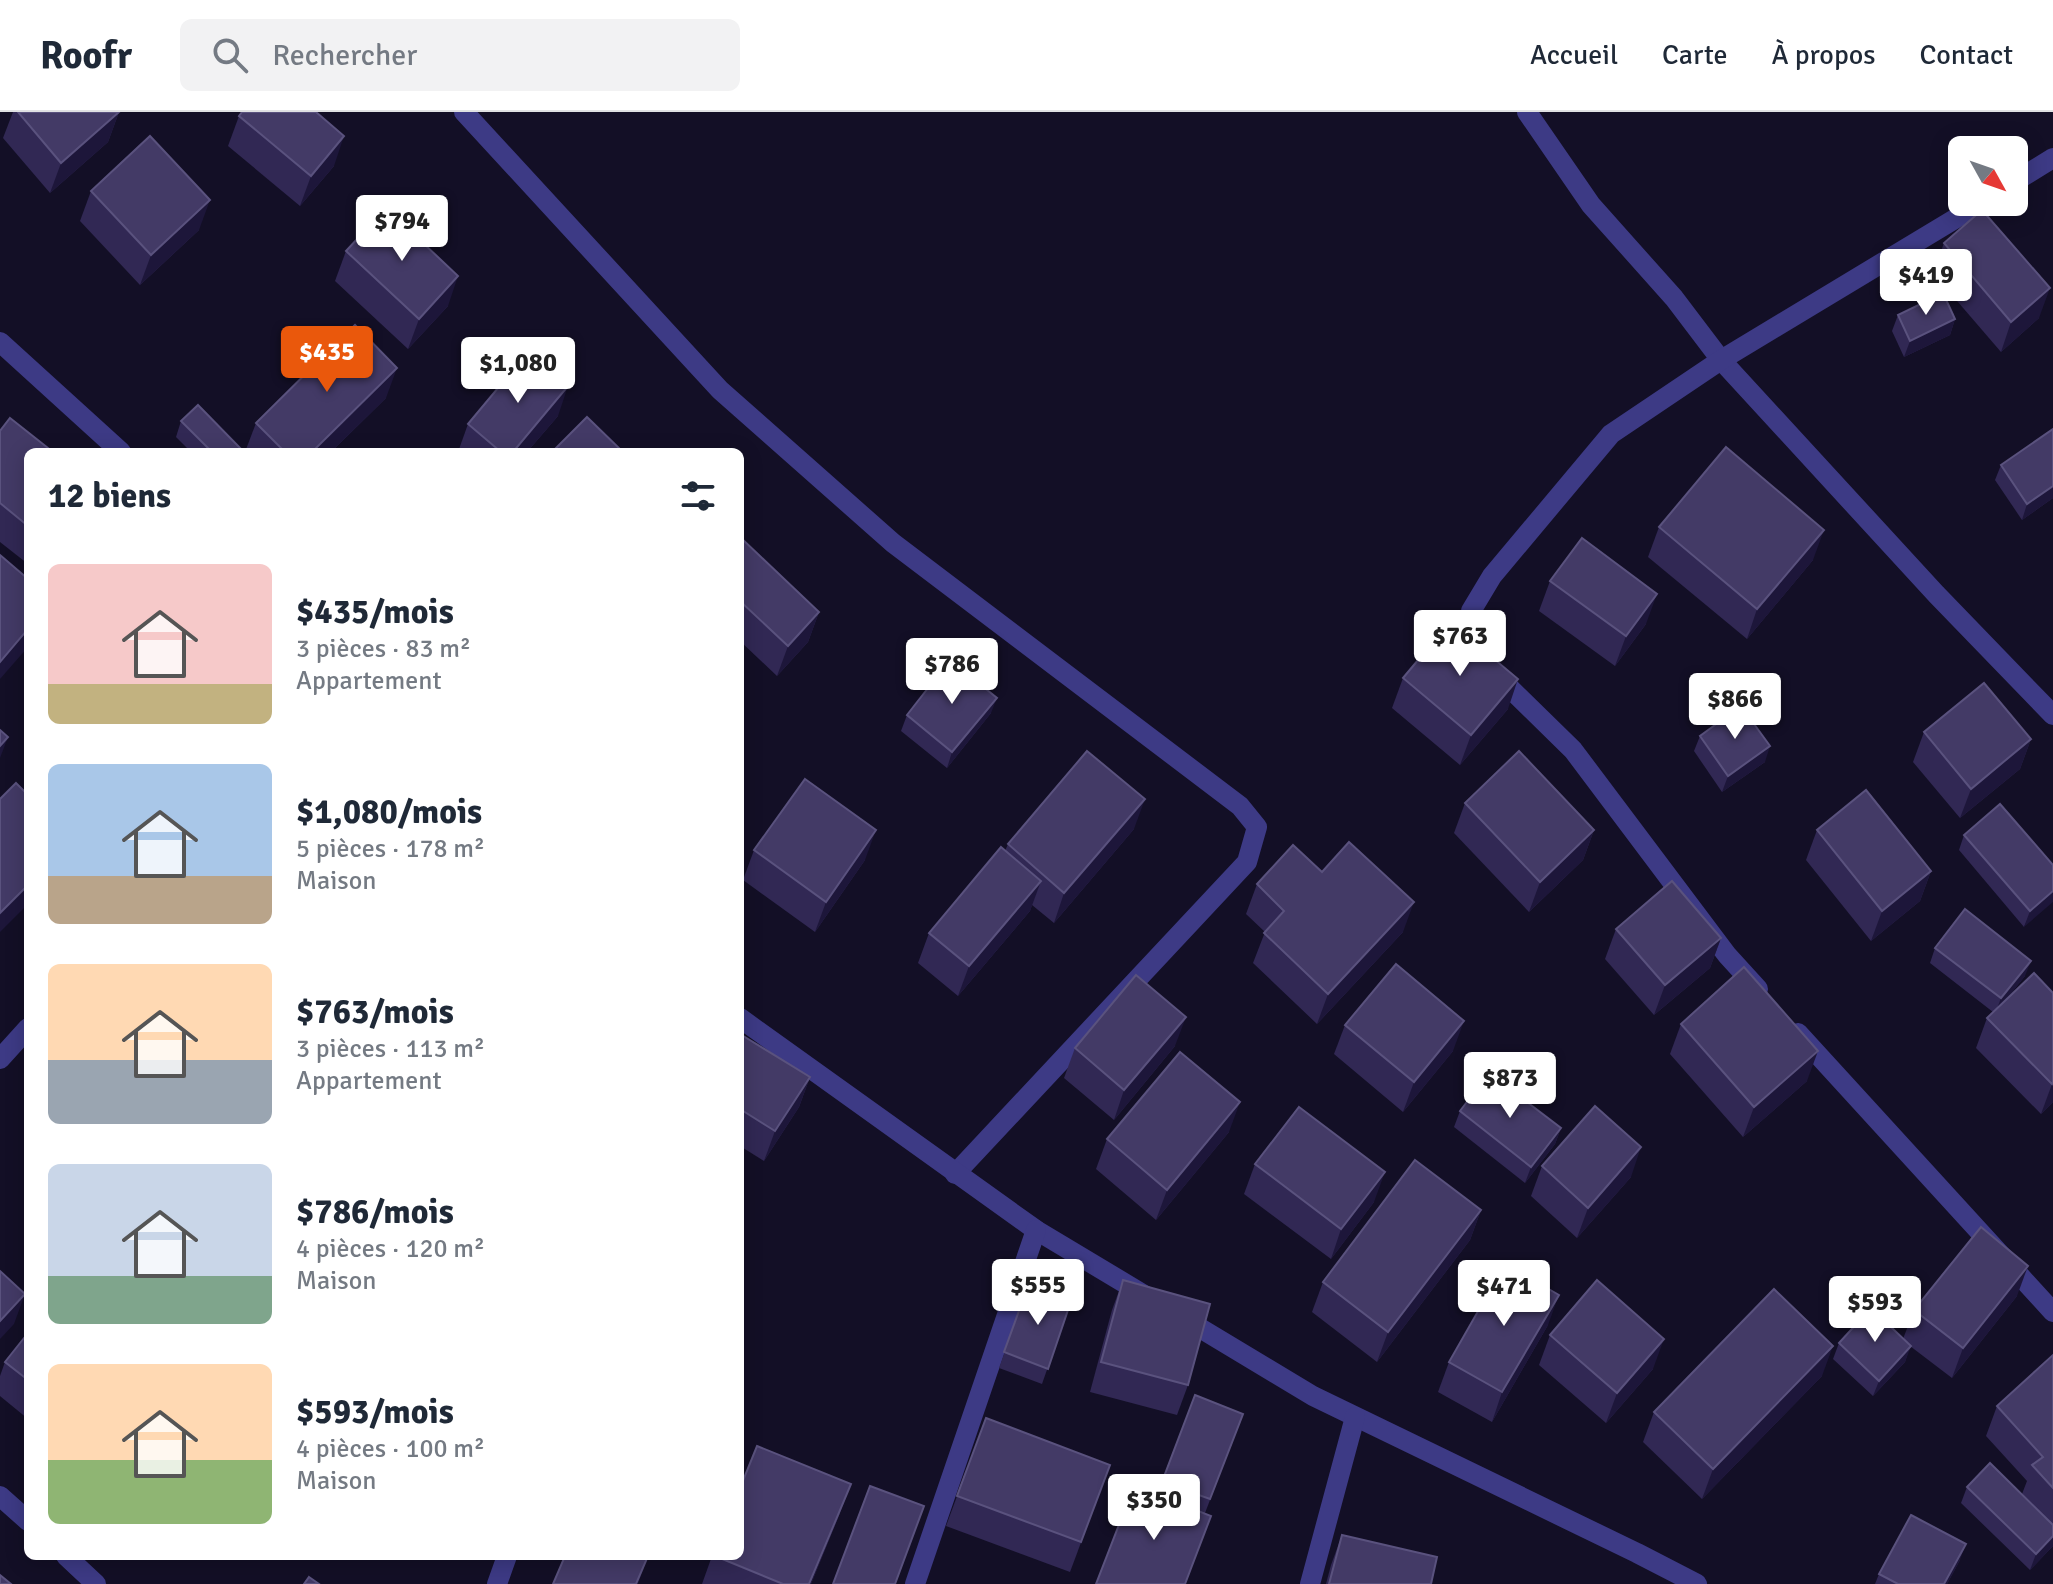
<!DOCTYPE html>
<html lang="fr">
<meta charset="utf-8">
<style>
body{margin:0;font-family:Signika,sans-serif;background:#f2f2f3;color:#1f2937;height:100vh;display:flex;flex-direction:column;font-size:30px;white-space:nowrap}
*{box-sizing:border-box;margin:0}
p{font-size:26px;color:#747a83}
.icon{flex:none;width:44px;height:44px;fill:none;stroke:currentColor;stroke-width:2;stroke-linecap:round;stroke-linejoin:round}
.map{position:relative;flex:1;overflow:hidden}
.side{position:absolute;left:24px;top:336px;width:720px;height:1112px;display:flex;flex-direction:column;background:#fff;border-radius:12px;box-shadow:0 4px 20px #0003}
.side>*{flex:none}
.needle{width:52px;rotate:130deg}
.tools{position:absolute;left:1948px;top:24px;display:grid;gap:16px}
.tools a{display:grid;place-items:center;width:80px;height:80px;border-radius:12px;background:#fff;box-shadow:0 4px 20px #0003;font-size:40px}
.price{position:absolute;translate:-50% -68px;padding:0 18px;border-radius:8px;background:#fff;color:#222;font-size:26px;line-height:52px;filter:drop-shadow(0 2px 4px #0008)}
.price::after{content:'';position:absolute;left:50%;top:48px;width:24px;height:18px;margin-left:-12px;background:inherit;clip-path:polygon(0 0,100% 0,50% 100%)}
.price.current{background:#ea580c;color:#fff}
ul{padding:0;list-style:none}
li{display:flex;align-items:center;gap:24px;height:200px;padding:0 24px}
li span{display:grid;place-items:center;flex:none;width:224px;height:160px;border-radius:12px;color:#555}
li>.icon{margin-inline-start:auto}
span .icon{width:96px;height:96px;fill:#fffc;stroke-width:1}
li b{font-size:34px}
h2{display:flex;justify-content:space-between;align-items:center;height:96px;padding:0 24px;font-size:34px}
header{display:flex;align-items:center;gap:48px;box-sizing:border-box;height:112px;padding:0 40px;background:#fff;border-bottom:2px solid #e0e1e3}
header strong{font-size:38px}
nav{display:flex;gap:44px;margin-inline-start:auto;font-size:28px}
.search{width:560px;height:72px;background:#f2f2f3;display:flex;align-items:center;gap:20px;box-sizing:border-box;padding:0 28px;border-radius:12px;color:#747a83;font-size:30px}
.map>svg:first-child{display:block}
.lines{fill:none;stroke-linecap:round;stroke-linejoin:round}
.minor{stroke:#3d3a85;stroke-width:20}
.wall{fill:#312854}
.shaded-wall{fill:#1d163a}
.building{fill:#433a66;stroke:#5a527e;stroke-width:2}
</style>
<header>
<strong>Roofr</strong>
<div class="search"><svg class="icon" aria-label="search" viewBox="0 0 24 24"><circle cx="10" cy="10" r="6"/><path d="M15 15l6 6"/></svg>Rechercher</div>
<nav><a>Accueil</a><a>Carte</a><a>À propos</a><a>Contact</a></nav>
</header>
<div class="map">
<svg width="2053" height="1472" viewBox="0 0 2053 1472">
<rect width="100%" height="100%" fill="#130f26"/>
<g class="lines">
<g class="minor">
<polyline points="464,0 720,278 893,431 1240,694 1257,715 1247,750 955,1062"/>
<polyline points="1527,0 1591,93 1674,186 1721,248 1936,482 2053,603"/>
<polyline points="2014,70 2053,46"/>
<polyline points="0,230 121,340"/>
<polyline points="1758,877 1727,843 1573,638 1473,540 1471,499 1492,464 1611,322 1721,248 1983,90"/>
<polyline points="740,906 1036,1118 1146,1184"/>
<polyline points="1798,921 2053,1200"/>
<polyline points="0,947 28,916"/>
<polyline points="1180,1204 1313,1284 1637,1441 1697,1472"/>
<polyline points="0,1384 28,1409"/>
<polyline points="66,1444 96,1472"/>
<polyline points="497,1472 507,1444"/>
<polyline points="915,1472 1036,1118"/>
<polyline points="1310,1472 1355,1305"/>
</g>
</g>
<g class="wall">
<polygon points="13,0 119,0 108,30 50,81 3,26"/>
<polygon points="239,4 334,54 300,94 228,34"/>
<polygon points="91,79 199,118 140,173 80,109"/>
<polygon points="1944,131 2039,206 2001,240 1933,161"/>
<polygon points="346,139 448,194 408,237 335,169"/>
<polygon points="1898,203 1955,207 1950,223 1904,245 1892,219"/>
<polygon points="386,286 331,340 245,340 256,311"/>
<polygon points="558,304 527,340 458,340 468,312"/>
<polygon points="181,309 244,340 191,340 176,325"/>
<polygon points="2053,317 2053,386 2022,408 1995,368 2001,353"/>
<polygon points="0,319 28,340 28,452 0,430"/>
<polygon points="1659,415 1813,448 1747,527 1648,445"/>
<polygon points="740,425 819,500 808,530 777,564 740,529"/>
<polygon points="1550,469 1646,512 1615,554 1539,499"/>
<polygon points="1403,566 1508,597 1460,653 1392,596"/>
<polygon points="991,601 947,656 901,619 907,603"/>
<polygon points="1924,620 2031,627 2020,657 1960,706 1913,650"/>
<polygon points="1700,624 1765,650 1722,680 1694,639"/>
<polygon points="1465,691 1594,718 1583,748 1529,800 1454,721"/>
<polygon points="1134,717 1054,811 1032,793 1030,799 958,884 918,851 929,821 1005,739 1008,732"/>
<polygon points="1817,718 1931,759 1920,789 1871,829 1806,748"/>
<polygon points="1964,723 2053,753 2024,815 1959,738"/>
<polygon points="754,738 865,748 815,820 743,768"/>
<polygon points="1257,772 1403,820 1317,912 1253,851 1265,820 1246,802"/>
<polygon points="1616,817 1721,826 1710,856 1654,903 1605,847"/>
<polygon points="1935,836 2025,864 2007,886 2053,881 2053,990 2041,1002 1976,936 1987,906 1993,900 1930,851"/>
<polygon points="1681,912 1807,969 1743,1025 1670,942"/>
<polygon points="1345,913 1453,939 1403,1000 1334,942"/>
<polygon points="740,922 810,965 799,995 764,1049 740,1034"/>
<polygon points="1175,934 1114,1008 1064,966 1075,936"/>
<polygon points="1460,999 1561,1016 1555,1032 1525,1071 1454,1015"/>
<polygon points="1229,1020 1156,1108 1096,1057 1107,1027"/>
<polygon points="1255,1052 1374,1090 1331,1147 1244,1082"/>
<polygon points="1542,1054 1631,1065 1577,1126 1531,1084"/>
<polygon points="1481,1098 1470,1128 1377,1250 1312,1200 1323,1170"/>
<polygon points="1123,1168 1188,1273 1177,1303 1090,1280 1112,1198"/>
<polygon points="1028,1174 1071,1189 1042,1272 999,1256"/>
<polygon points="2017,1184 1952,1266 1910,1234 1905,1250 1873,1284 1833,1247 1839,1231 1903,1227 1914,1198"/>
<polygon points="1548,1213 1492,1310 1438,1280 1449,1250"/>
<polygon points="28,1221 28,1307 0,1284 0,1264 5,1250"/>
<polygon points="1550,1223 1653,1257 1606,1311 1539,1253"/>
<polygon points="2053,1243 2053,1434 2030,1458 1961,1391 1967,1375 2022,1382 2027,1369 1986,1324 1997,1294"/>
<polygon points="1822,1264 1702,1387 1643,1330 1654,1300"/>
<polygon points="1195,1283 1243,1302 1205,1401 1211,1404 1185,1472 1096,1472 1157,1383"/>
<polygon points="986,1306 1110,1353 1070,1460 946,1414"/>
<polygon points="840,1401 811,1472 702,1472 712,1444 740,1444"/>
<polygon points="1342,1423 1431,1472 1326,1472 1331,1453"/>
<polygon points="1960,1448 1947,1472 1875,1472 1879,1462"/>
</g>
<g class="shaded-wall">
<polygon points="119,0 108,30 50,81 61,51"/>
<polygon points="344,24 334,54 300,94 311,64"/>
<polygon points="210,88 199,118 140,173 151,143"/>
<polygon points="458,164 448,194 408,237 419,207"/>
<polygon points="2050,176 2039,206 2001,240 2011,210"/>
<polygon points="1955,207 1950,223 1904,245 1910,229"/>
<polygon points="397,256 386,286 331,340 312,340"/>
<polygon points="568,274 558,304 527,340 513,340"/>
<polygon points="2053,374 2053,386 2022,408 2027,392"/>
<polygon points="1824,418 1813,448 1747,527 1757,497"/>
<polygon points="1657,482 1646,512 1615,554 1626,524"/>
<polygon points="819,500 808,530 777,564 788,534"/>
<polygon points="28,517 28,535 0,567 0,550"/>
<polygon points="1518,567 1508,597 1460,653 1471,623"/>
<polygon points="997,586 991,601 947,656 952,640"/>
<polygon points="8,625 0,646 0,634"/>
<polygon points="2031,627 2020,657 1960,706 1971,677"/>
<polygon points="1770,634 1765,650 1722,680 1728,664"/>
<polygon points="1145,687 1134,717 1054,811 1064,781"/>
<polygon points="876,718 865,748 815,820 826,790"/>
<polygon points="1594,718 1583,748 1529,800 1540,770"/>
<polygon points="1931,759 1920,789 1871,829 1882,799"/>
<polygon points="1041,769 1030,799 958,884 969,854"/>
<polygon points="28,773 28,792 0,820 0,801"/>
<polygon points="2053,779 2053,790 2024,815 2030,799"/>
<polygon points="1414,790 1403,820 1317,912 1328,882"/>
<polygon points="1721,826 1710,856 1654,903 1665,873"/>
<polygon points="2031,849 2025,864 1995,902 2001,886"/>
<polygon points="1186,905 1175,934 1114,1008 1124,978"/>
<polygon points="1464,909 1453,939 1403,1000 1414,970"/>
<polygon points="1818,939 1807,969 1743,1025 1754,995"/>
<polygon points="810,965 799,995 764,1049 775,1019"/>
<polygon points="2053,970 2053,990 2041,1002 2052,972"/>
<polygon points="1240,990 1229,1020 1156,1108 1167,1078"/>
<polygon points="1561,1016 1555,1032 1525,1071 1531,1055"/>
<polygon points="1641,1035 1631,1065 1577,1126 1588,1096"/>
<polygon points="1385,1060 1374,1090 1331,1147 1341,1117"/>
<polygon points="1481,1098 1470,1128 1377,1250 1388,1220"/>
<polygon points="2028,1154 2017,1184 1952,1266 1963,1236"/>
<polygon points="25,1182 14,1212 0,1227 0,1209"/>
<polygon points="1559,1183 1548,1213 1492,1310 1502,1280"/>
<polygon points="1664,1227 1653,1257 1606,1311 1617,1281"/>
<polygon points="1833,1234 1822,1264 1702,1387 1713,1357"/>
<polygon points="1911,1234 1905,1250 1873,1284 1879,1269"/>
<polygon points="851,1372 840,1401 811,1472 809,1472"/>
<polygon points="2053,1424 2053,1434 2030,1458 2036,1442"/>
<polygon points="1966,1432 1960,1448 1947,1472 1944,1472"/>
<polygon points="648,1444 638,1472 636,1472"/>
</g>
<g class="building">
<polygon points="18,0 119,0 61,51"/>
<polygon points="242,0 316,0 344,24 311,64 239,4"/>
<polygon points="150,24 210,88 151,143 91,79"/>
<polygon points="386,96 458,164 419,207 346,139"/>
<polygon points="1982,98 2050,176 2011,210 1944,131"/>
<polygon points="1943,181 1955,207 1910,229 1898,203"/>
<polygon points="355,213 397,256 312,340 285,340 256,311"/>
<polygon points="528,240 568,274 513,340 501,340 468,312"/>
<polygon points="198,293 244,340 212,340 181,309"/>
<polygon points="587,305 623,340 552,340"/>
<polygon points="10,306 53,340 28,340 28,414 0,391 0,319"/>
<polygon points="2053,317 2053,374 2027,392 2001,353"/>
<polygon points="1726,335 1824,418 1757,497 1659,415"/>
<polygon points="740,425 819,500 788,534 740,489"/>
<polygon points="1582,426 1657,482 1626,524 1550,469"/>
<polygon points="0,443 28,467 28,517 0,550"/>
<polygon points="1450,510 1518,567 1471,623 1403,566"/>
<polygon points="950,548 997,586 952,640 907,603"/>
<polygon points="1984,571 2031,627 1971,677 1924,620"/>
<polygon points="1741,594 1770,634 1728,664 1700,624"/>
<polygon points="0,618 8,625 0,634"/>
<polygon points="1087,639 1145,687 1064,781 1008,732"/>
<polygon points="1519,639 1594,718 1540,770 1465,691"/>
<polygon points="805,667 876,718 826,790 754,738"/>
<polygon points="16,671 28,683 28,773 0,801 0,687"/>
<polygon points="1866,678 1931,759 1882,799 1817,718"/>
<polygon points="2000,692 2053,753 2053,779 2030,799 1964,723"/>
<polygon points="1349,730 1414,790 1328,882 1264,821 1284,799 1257,772 1293,733 1322,760"/>
<polygon points="1001,735 1041,769 969,854 929,821"/>
<polygon points="1672,769 1721,826 1665,873 1616,817"/>
<polygon points="1965,797 2031,849 2001,886 1935,836"/>
<polygon points="1396,852 1464,909 1414,970 1345,913"/>
<polygon points="1744,855 1818,939 1754,995 1681,912"/>
<polygon points="2034,861 2053,881 2053,970 2052,972 1987,906"/>
<polygon points="1136,863 1186,905 1124,978 1075,936"/>
<polygon points="740,922 810,965 775,1019 740,997"/>
<polygon points="1180,940 1240,990 1167,1078 1107,1027"/>
<polygon points="1489,961 1561,1016 1531,1055 1460,999"/>
<polygon points="1595,994 1641,1035 1588,1096 1542,1054"/>
<polygon points="1299,995 1385,1060 1341,1117 1255,1052"/>
<polygon points="1415,1048 1481,1098 1388,1220 1323,1170"/>
<polygon points="1981,1115 2028,1154 1963,1236 1914,1198"/>
<polygon points="1505,1152 1559,1183 1502,1280 1449,1250"/>
<polygon points="0,1159 25,1182 0,1209"/>
<polygon points="1123,1168 1210,1192 1188,1273 1101,1250"/>
<polygon points="1597,1168 1664,1227 1617,1281 1550,1223"/>
<polygon points="1028,1174 1071,1189 1048,1257 1004,1240"/>
<polygon points="1774,1177 1833,1234 1713,1357 1654,1300"/>
<polygon points="1871,1196 1911,1234 1879,1269 1839,1231"/>
<polygon points="28,1221 28,1268 5,1250"/>
<polygon points="2053,1243 2053,1376 2032,1353 2043,1345 1997,1294"/>
<polygon points="1195,1283 1243,1302 1210,1387 1162,1370"/>
<polygon points="986,1306 1110,1353 1081,1430 957,1384"/>
<polygon points="757,1334 851,1372 809,1472 783,1472 715,1444 740,1444 740,1376"/>
<polygon points="1990,1351 2053,1413 2053,1424 2036,1442 1967,1375"/>
<polygon points="870,1374 924,1394 895,1472 833,1472"/>
<polygon points="1134,1374 1211,1404 1185,1472 1096,1472"/>
<polygon points="1911,1403 1966,1432 1944,1472 1898,1472 1879,1462"/>
<polygon points="1342,1423 1437,1445 1431,1472 1329,1472"/>
<polygon points="565,1444 648,1444 636,1472 553,1472"/>
<polygon points="0,1463 11,1472 0,1472"/>
<polygon points="309,1465 319,1472 304,1472"/>
</g>
</svg>
<div class="tools">
<a><svg class="needle" viewBox="-14 -14 28 28"><path d="M0-13l5 13h-10z" fill="#e53935"/><path d="M0 13l5-13h-10z" fill="#747a83"/></svg></a>
</div>
<b class="price" style="left:402px;top:151px">$794</b>
<b class="price" style="left:1926px;top:205px">$419</b>
<b class="price current" style="left:327px;top:282px">$435</b>
<b class="price" style="left:518px;top:293px">$1,080</b>
<b class="price" style="left:1460px;top:566px">$763</b>
<b class="price" style="left:952px;top:594px">$786</b>
<b class="price" style="left:1735px;top:629px">$866</b>
<b class="price" style="left:1510px;top:1008px">$873</b>
<b class="price" style="left:1038px;top:1215px">$555</b>
<b class="price" style="left:1504px;top:1216px">$471</b>
<b class="price" style="left:1875px;top:1232px">$593</b>
<b class="price" style="left:1154px;top:1430px">$350</b>
<section class="side">
<h2>12 biens<svg class="icon" aria-label="filters" viewBox="0 0 24 24"><path d="M4 7h16M4 17h16"/><circle cx="9" cy="7" r="2"/><circle cx="15" cy="17" r="2"/></svg></h2>
<ul>
<li><span style="background:linear-gradient(#f6c9c9 75%,#c2b280 0)"><svg class="icon" aria-label="home" viewBox="0 0 24 24"><path d="M3 11l9-7 9 7M6 9v11h12V9"/></svg></span><div><b>$435/mois</b><p>3 pièces · 83 m²</p><p>Appartement</p></div></li>
<li><span style="background:linear-gradient(#a9c7e8 70%,#b9a48a 0)"><svg class="icon" aria-label="home" viewBox="0 0 24 24"><path d="M3 11l9-7 9 7M6 9v11h12V9"/></svg></span><div><b>$1,080/mois</b><p>5 pièces · 178 m²</p><p>Maison</p></div></li>
<li><span style="background:linear-gradient(#ffd9b3 60%,#9aa5b1 0)"><svg class="icon" aria-label="home" viewBox="0 0 24 24"><path d="M3 11l9-7 9 7M6 9v11h12V9"/></svg></span><div><b>$763/mois</b><p>3 pièces · 113 m²</p><p>Appartement</p></div></li>
<li><span style="background:linear-gradient(#c9d6e8 70%,#7fa58c 0)"><svg class="icon" aria-label="home" viewBox="0 0 24 24"><path d="M3 11l9-7 9 7M6 9v11h12V9"/></svg></span><div><b>$786/mois</b><p>4 pièces · 120 m²</p><p>Maison</p></div></li>
<li><span style="background:linear-gradient(#ffd9b3 60%,#8fb573 0)"><svg class="icon" aria-label="home" viewBox="0 0 24 24"><path d="M3 11l9-7 9 7M6 9v11h12V9"/></svg></span><div><b>$593/mois</b><p>4 pièces · 100 m²</p><p>Maison</p></div></li>
</ul>
</section>
</div>
